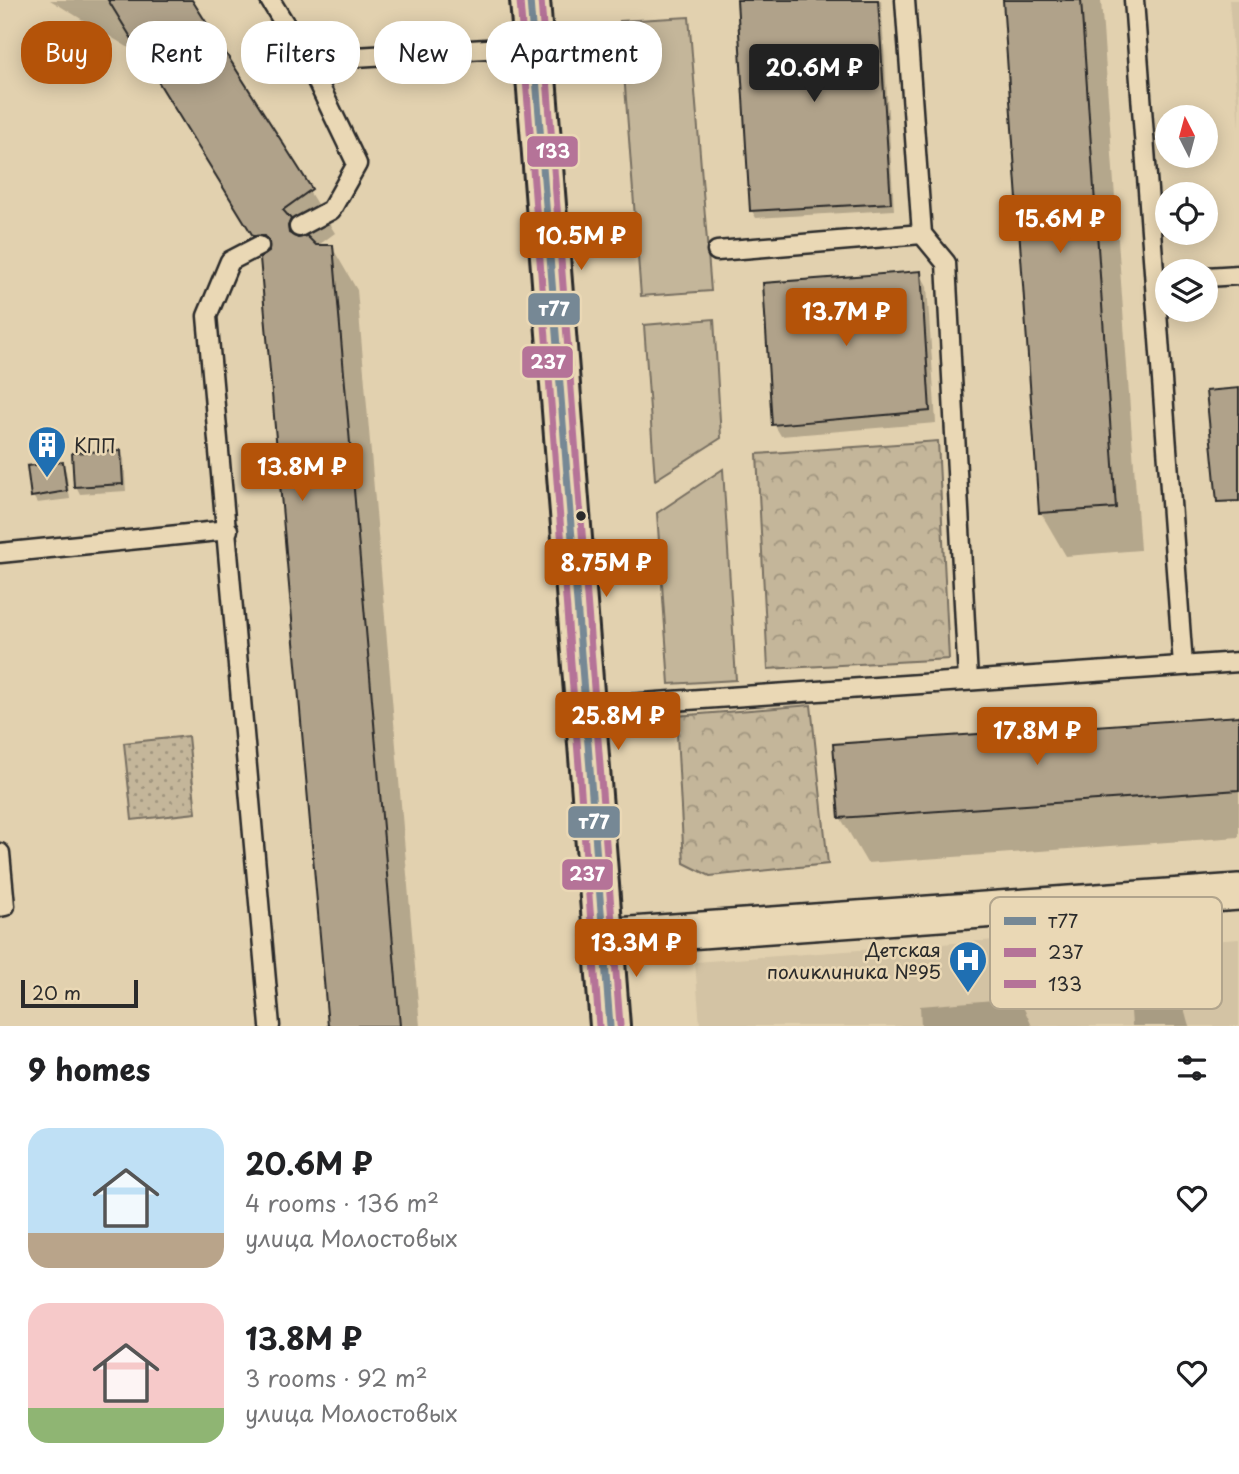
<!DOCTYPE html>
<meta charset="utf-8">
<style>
body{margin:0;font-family:"Playpen Sans",sans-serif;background:#f2f2f2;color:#202124;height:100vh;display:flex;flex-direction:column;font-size:26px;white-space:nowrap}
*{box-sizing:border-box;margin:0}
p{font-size:23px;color:#757577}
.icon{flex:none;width:38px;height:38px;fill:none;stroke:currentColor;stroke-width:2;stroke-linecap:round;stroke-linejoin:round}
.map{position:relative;height:1026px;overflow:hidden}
.sheet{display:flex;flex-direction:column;background:#fff;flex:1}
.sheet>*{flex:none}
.hud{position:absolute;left:21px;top:21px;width:700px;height:63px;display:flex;gap:14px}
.needle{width:46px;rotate:354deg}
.controls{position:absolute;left:1155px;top:105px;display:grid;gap:14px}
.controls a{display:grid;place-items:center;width:63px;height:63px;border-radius:50%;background:#fff;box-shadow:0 4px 18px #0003;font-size:35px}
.scale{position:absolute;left:21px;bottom:18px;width:117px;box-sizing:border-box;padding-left:7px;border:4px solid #2b2b2b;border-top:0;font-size:19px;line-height:24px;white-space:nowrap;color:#2b2b2b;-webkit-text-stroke:5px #ead8b5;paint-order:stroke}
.price{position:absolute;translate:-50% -60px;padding:0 16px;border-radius:7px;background:#b45309;color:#fff;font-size:23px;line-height:46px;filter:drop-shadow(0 2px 4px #0008)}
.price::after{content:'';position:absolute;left:50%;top:42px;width:21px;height:16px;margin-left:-10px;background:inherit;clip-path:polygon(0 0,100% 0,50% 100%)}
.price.on{background:#222;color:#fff}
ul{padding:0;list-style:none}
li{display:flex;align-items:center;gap:21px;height:175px;padding:0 28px}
li span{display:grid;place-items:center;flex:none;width:196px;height:140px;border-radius:21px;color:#555}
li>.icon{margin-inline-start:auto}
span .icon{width:84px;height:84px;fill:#fffc;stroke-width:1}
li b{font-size:30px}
h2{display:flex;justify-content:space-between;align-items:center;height:84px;padding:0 28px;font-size:30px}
.tag{padding:0 24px;border-radius:28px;background:#fff;box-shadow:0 4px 18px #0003;font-size:24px;line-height:63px}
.tag.on{background:#b45309;color:#fff}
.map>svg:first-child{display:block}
.built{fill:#d3c3a4}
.grass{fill:#c4b69a;stroke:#787062;stroke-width:2}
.forest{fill:url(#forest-crowns);stroke:#787062;stroke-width:2}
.park{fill:url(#park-dots);stroke:#787062;stroke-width:2}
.shadow{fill:#0003}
.building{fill:#b0a28a;stroke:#2b2b2b;stroke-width:2}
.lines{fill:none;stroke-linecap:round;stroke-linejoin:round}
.service-casing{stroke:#2b2b2b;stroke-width:23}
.minor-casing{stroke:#2b2b2b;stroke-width:40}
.tertiary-casing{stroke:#2b2b2b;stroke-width:44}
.service{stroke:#ead8b5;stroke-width:18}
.minor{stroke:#ead8b5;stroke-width:35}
.tertiary{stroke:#ead8b5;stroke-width:38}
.bus-1-casing{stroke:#ead8b5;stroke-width:12}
.bus-2-casing{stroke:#ead8b5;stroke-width:12}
.bus-3-casing{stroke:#ead8b5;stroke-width:12}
.bus-1{stroke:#768895;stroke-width:7}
.bus-2{stroke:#b57398;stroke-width:7}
.bus-3{stroke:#b57398;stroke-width:7}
.bus-dot{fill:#2b2b2b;stroke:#ead8b5;stroke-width:2.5}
.labels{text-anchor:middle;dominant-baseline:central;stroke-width:5;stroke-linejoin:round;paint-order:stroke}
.poi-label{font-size:19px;fill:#2b2b2b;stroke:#ead8b5;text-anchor:start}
.key{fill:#ead8b5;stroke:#b1a48c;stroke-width:2}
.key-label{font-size:19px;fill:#2b2b2b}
.line-badge{stroke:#ead8b5;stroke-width:2.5}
.badge-label{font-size:19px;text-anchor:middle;font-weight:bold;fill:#fff}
</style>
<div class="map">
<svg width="1239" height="1026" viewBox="0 0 1239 1026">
<defs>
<pattern id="forest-crowns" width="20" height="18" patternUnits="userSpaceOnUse" patternTransform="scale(1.75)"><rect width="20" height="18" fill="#c4b69a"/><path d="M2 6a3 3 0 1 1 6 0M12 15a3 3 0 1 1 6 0" fill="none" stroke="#9f947e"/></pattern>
<pattern id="park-dots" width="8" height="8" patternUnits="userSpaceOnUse" patternTransform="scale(1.75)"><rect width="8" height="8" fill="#c4b69a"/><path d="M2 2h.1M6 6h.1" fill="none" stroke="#9f947e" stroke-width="1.8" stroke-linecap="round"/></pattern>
</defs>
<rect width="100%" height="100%" fill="#e2d1af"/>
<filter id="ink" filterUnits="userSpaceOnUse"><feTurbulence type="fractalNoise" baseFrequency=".0143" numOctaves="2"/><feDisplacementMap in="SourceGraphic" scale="14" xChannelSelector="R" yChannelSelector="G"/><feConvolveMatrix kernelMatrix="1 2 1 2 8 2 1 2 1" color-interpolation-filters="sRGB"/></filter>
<g filter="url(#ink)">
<g class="built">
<polygon points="1229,0 1239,0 1239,128"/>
<polygon points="1105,932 1142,946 1239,939 1239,1026 700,1026 695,962"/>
</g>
<g class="grass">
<polygon points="689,17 711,291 641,296 620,21"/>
<polygon points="714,319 721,438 655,480 644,325"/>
<polygon points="723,469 736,680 669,684 657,513"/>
</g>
<g class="forest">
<polygon points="938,441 949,659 768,669 757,454"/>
<polygon points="811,705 828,864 710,876 684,863 676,716"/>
</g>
<polygon class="park" points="188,736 196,813 132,820 124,743"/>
<g class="shadow">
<polygon points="50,0 190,0 335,233 316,247 332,247 357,290 420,1026 329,1026 266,256 144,57"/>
<polygon points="739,0 881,0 894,210 756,218 752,211"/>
<polygon points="1005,0 1101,0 1140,550 1066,556 1041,513"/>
<polygon points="920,273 927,286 936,423 781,436 774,424"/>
<polygon points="120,452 124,459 126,491 80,494 76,486"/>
<polygon points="62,464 66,471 70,499 37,503 33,496"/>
<polygon points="1239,717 1239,837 867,863 840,817"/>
<polygon points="1019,998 1032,1026 921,1026 920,1006"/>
<polygon points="1184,1008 1189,1026 1132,1026 1131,1011"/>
</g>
<g class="building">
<polygon points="108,0 192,0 312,189 283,210 291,219 288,226 289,233 298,238 307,236 316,245 333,245 400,1026 328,1026 260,258 269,252 269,241 265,236 253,236"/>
<polygon points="737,0 878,0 891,203 750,211"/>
<polygon points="1003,0 1081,0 1116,508 1039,513"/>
<polygon points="921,271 930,411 772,425 763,283"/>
<polygon points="1239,388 1239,501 1217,502 1206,391"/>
<polygon points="121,450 123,484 74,487 72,453"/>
<polygon points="63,462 67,491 31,497 27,466"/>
<polygon points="1239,716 1239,790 839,818 833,744"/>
</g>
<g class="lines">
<defs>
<g id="service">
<polyline points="270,0 307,60 357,164 331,210 299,227"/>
<polyline points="905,0 922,234 946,263 968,680"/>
<polyline points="1134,0 1183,665"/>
<polyline points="307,60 534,46"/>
<polyline points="259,246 230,261 207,316 270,1026"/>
<polyline points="717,251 922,234"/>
<polyline points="1206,277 1239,275"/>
<polyline points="0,553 228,530"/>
<polyline points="585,707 1239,662"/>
<polyline points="0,853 5,906 0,907"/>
</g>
<polyline id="minor" points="603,937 1239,892"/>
<polyline id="tertiary" points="530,0 610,1026"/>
</defs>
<use href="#service" class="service-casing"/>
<use href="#minor" class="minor-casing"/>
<use href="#tertiary" class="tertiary-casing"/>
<use href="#service" class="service"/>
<use href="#minor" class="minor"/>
<use href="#tertiary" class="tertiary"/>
<defs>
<polyline id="bus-1" points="530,0 610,1026"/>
<polyline id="bus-2" points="520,1 599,1026"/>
<polyline id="bus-3" points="541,0 620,1025"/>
</defs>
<use href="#bus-1" class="bus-1-casing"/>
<use href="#bus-2" class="bus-2-casing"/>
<use href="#bus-3" class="bus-3-casing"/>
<use href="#bus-1" class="bus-1"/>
<use href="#bus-2" class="bus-2"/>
<use href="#bus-3" class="bus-3"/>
</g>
</g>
<defs>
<symbol id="building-pin" viewBox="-11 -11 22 30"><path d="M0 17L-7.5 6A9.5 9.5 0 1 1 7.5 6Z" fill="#1f6fb2" stroke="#ead8b5"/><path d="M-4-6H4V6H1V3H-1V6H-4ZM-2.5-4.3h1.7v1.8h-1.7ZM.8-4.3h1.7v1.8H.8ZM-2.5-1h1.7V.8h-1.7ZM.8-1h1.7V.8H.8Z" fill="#fff"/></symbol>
<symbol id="hospital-pin" viewBox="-11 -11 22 30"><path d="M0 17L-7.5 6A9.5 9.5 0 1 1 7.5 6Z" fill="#1f6fb2" stroke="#ead8b5"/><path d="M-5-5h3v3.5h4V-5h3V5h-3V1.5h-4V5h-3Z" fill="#fff"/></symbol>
</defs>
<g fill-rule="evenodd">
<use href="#building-pin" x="25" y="423" width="44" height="60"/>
<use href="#hospital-pin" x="946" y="938" width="44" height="60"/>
</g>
<circle class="bus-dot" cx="581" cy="516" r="6"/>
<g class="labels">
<g class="poi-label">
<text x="74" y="445">КПП</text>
<text x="941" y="949" text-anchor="end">Детская<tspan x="941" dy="22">поликлиника №95</tspan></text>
</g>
</g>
<rect x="990" y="897" width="232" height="112" rx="10" class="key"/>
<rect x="1004" y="917" width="32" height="8" fill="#768895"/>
<rect x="1004" y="948" width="32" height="9" fill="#b57398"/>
<rect x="1004" y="980" width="32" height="8" fill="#b57398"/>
<g class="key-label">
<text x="1048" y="928">т77</text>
<text x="1048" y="959">237</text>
<text x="1048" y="991">133</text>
</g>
<g class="line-badge">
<rect x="526" y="135" width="53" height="33" rx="7" fill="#b57398"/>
<rect x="527" y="292" width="54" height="34" rx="7" fill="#768895"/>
<rect x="521" y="345" width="53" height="34" rx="7" fill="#b57398"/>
<rect x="567" y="805" width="54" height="34" rx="7" fill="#768895"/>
<rect x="561" y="858" width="53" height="33" rx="7" fill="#b57398"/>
</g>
<g class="badge-label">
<text x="553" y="158">133</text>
<text x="554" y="316">т77</text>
<text x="548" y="369">237</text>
<text x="594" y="829">т77</text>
<text x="587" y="881">237</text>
</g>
</svg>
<div class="controls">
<a><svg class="needle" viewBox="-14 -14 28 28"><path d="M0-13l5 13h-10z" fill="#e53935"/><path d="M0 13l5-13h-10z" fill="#757577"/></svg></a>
<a><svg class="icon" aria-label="locate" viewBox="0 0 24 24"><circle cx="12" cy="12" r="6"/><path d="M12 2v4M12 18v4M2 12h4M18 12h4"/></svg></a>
<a><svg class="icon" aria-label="layers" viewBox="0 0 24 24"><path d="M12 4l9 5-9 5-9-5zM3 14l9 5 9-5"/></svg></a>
</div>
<div class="scale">20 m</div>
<b class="price on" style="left:814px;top:104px">20.6M ₽</b>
<b class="price" style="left:1060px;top:255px">15.6M ₽</b>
<b class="price" style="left:581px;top:272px">10.5M ₽</b>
<b class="price" style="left:846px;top:348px">13.7M ₽</b>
<b class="price" style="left:302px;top:503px">13.8M ₽</b>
<b class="price" style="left:606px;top:599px">8.75M ₽</b>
<b class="price" style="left:618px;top:752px">25.8M ₽</b>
<b class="price" style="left:1037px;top:767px">17.8M ₽</b>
<b class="price" style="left:636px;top:979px">13.3M ₽</b>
<div class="hud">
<a class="tag on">Buy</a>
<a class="tag">Rent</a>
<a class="tag">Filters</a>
<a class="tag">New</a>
<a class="tag">Apartment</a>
</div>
</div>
<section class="sheet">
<h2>9 homes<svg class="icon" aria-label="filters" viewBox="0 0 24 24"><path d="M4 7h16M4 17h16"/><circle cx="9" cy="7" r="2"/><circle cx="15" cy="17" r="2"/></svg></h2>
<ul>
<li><span style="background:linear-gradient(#bfe0f5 75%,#b9a48a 0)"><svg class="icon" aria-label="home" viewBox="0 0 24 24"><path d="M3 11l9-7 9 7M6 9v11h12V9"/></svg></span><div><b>20.6M ₽</b><p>4 rooms · 136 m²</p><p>улица Молостовых</p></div><svg class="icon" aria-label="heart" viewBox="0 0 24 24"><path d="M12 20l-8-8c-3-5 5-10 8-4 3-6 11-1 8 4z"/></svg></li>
<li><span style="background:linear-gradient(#f6c9c9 75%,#8fb573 0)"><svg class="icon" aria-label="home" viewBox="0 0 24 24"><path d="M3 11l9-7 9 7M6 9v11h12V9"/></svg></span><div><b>13.8M ₽</b><p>3 rooms · 92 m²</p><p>улица Молостовых</p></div><svg class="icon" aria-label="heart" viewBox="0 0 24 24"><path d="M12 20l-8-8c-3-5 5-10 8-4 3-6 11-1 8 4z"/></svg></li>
</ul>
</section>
